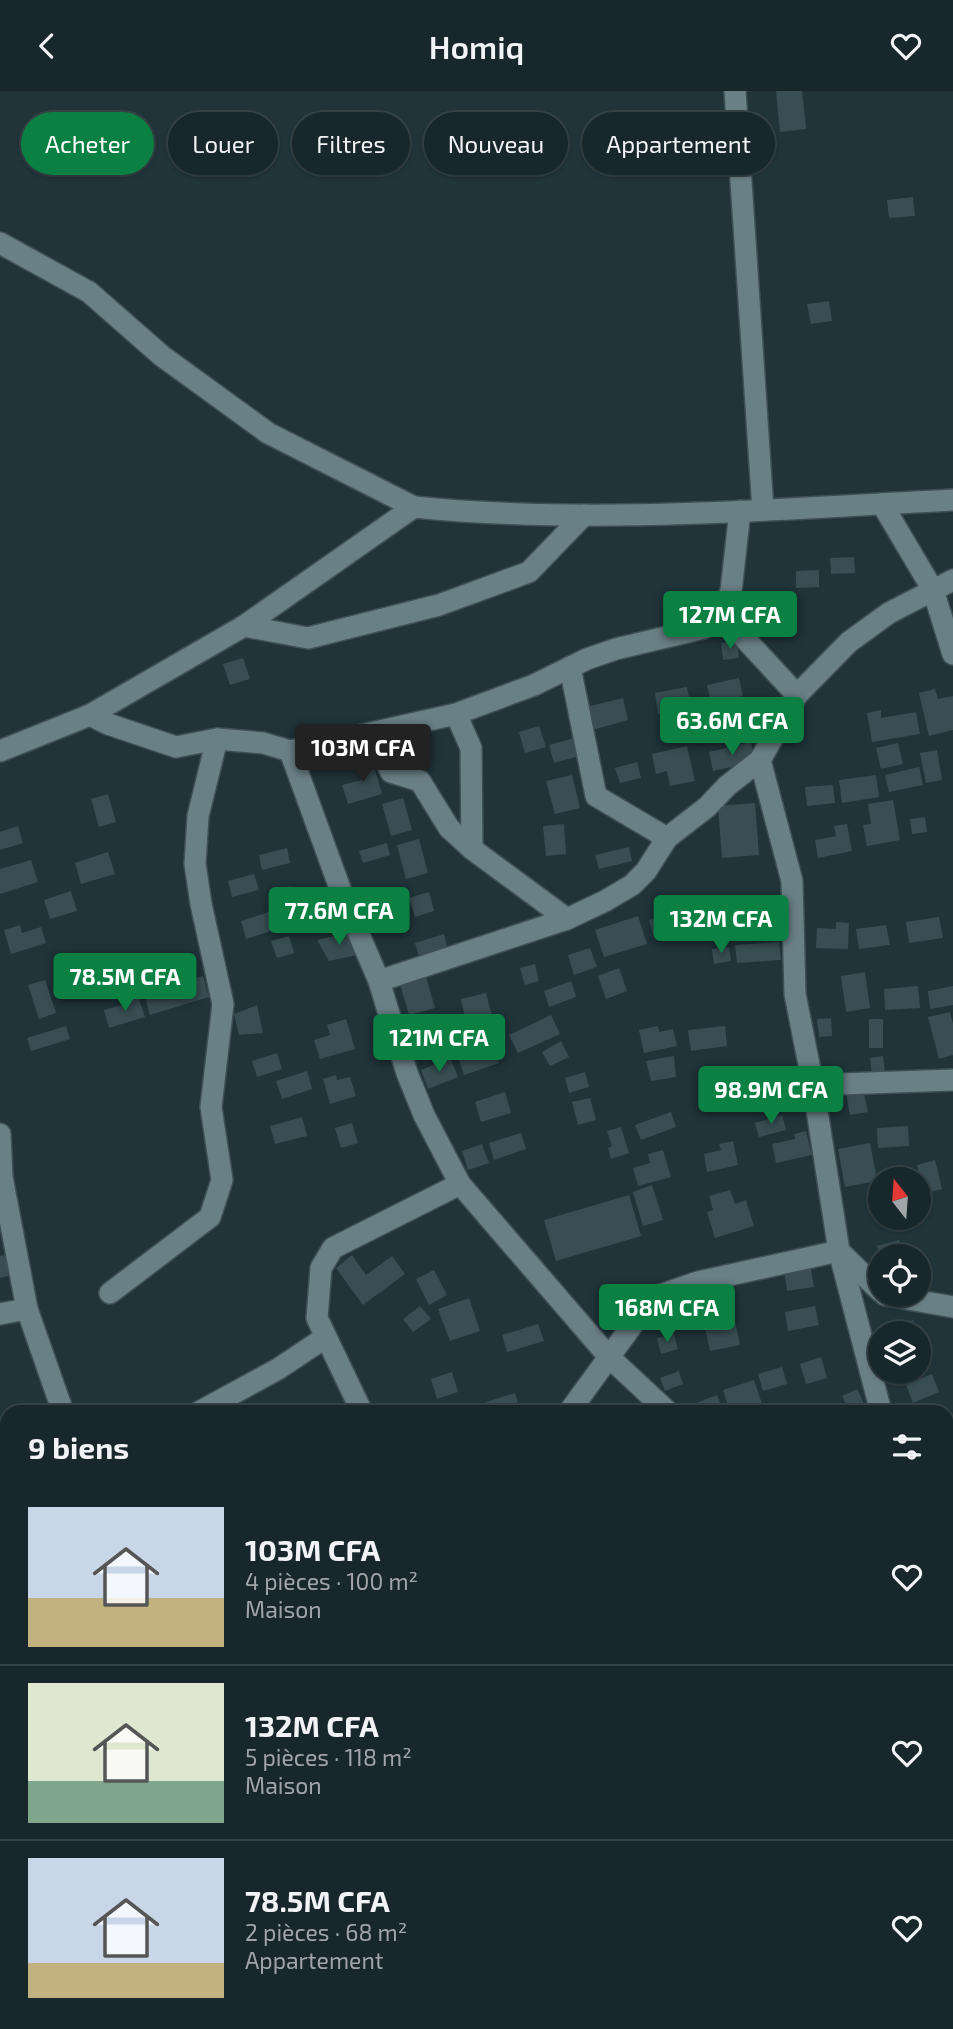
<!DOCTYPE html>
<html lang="fr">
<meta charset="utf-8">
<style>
body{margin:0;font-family:"Exo 2",sans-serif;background:#212f34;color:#f1f3f6;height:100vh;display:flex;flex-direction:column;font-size:26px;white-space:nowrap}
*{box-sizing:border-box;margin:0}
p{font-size:23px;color:#9fa5a9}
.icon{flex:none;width:38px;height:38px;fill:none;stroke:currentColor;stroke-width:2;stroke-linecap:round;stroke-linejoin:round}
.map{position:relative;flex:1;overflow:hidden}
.side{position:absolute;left:0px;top:1314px;width:954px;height:625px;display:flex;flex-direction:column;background:#18272c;border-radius:21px 21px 0 0;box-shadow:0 2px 5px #0004,0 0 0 2px #364448}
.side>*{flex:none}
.banner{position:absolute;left:21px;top:21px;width:912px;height:63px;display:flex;gap:14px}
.needle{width:46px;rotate:343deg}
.controls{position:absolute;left:868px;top:1076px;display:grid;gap:14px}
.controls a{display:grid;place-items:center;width:63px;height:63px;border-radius:50%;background:#18272c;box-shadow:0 2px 5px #0004,0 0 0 2px #364448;font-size:35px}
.price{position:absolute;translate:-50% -60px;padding:0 16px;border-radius:7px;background:#0b8043;color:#fff;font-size:23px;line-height:46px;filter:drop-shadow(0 2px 4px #0008)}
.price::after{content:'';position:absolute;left:50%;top:42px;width:21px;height:16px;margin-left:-10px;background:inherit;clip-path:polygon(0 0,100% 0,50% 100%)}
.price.active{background:#222;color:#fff}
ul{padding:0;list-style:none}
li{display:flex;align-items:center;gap:21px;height:175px;padding:0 28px}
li+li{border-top:2px solid #364448}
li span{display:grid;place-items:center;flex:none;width:196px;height:140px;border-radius:0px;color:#555}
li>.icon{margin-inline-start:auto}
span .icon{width:84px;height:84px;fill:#fffc;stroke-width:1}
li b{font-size:30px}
h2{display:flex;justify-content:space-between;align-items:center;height:84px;padding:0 28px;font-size:30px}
.chip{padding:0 24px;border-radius:32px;background:#18272c;box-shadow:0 2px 5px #0004,0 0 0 2px #364448;font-size:24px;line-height:63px}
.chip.active{background:#0b8043;color:#fff}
header{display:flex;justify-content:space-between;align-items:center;height:91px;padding:0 28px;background:#18272c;font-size:32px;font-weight:600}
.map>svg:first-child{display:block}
.building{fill:#394e54}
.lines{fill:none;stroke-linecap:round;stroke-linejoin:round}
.minor-casing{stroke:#3e5055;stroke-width:24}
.minor{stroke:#6a8087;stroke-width:21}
</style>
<header><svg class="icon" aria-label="back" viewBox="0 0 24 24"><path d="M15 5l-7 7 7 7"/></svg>Homiq<svg class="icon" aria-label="heart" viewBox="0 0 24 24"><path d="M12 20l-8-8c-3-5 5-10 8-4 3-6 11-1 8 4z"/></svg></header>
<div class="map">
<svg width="953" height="1938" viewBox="0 0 953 1938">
<rect width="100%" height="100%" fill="#20343a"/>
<g class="building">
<polygon points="776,0 802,0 806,38 780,41"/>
<polygon points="913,106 915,125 889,127 887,109"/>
<polygon points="829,210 832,230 811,233 807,213"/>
<polygon points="854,466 855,482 831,483 830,467"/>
<polygon points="819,479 819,496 796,497 796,480"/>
<polygon points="737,550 739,567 723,569 721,552"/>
<polygon points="243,567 250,588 230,594 223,573"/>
<polygon points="739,587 743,605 711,612 707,594"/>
<polygon points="687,596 691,617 658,623 655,602"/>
<polygon points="935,598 938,608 953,605 953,639 929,645 919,602"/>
<polygon points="623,607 628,629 592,639 586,616"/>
<polygon points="881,619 881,627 916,621 920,643 872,651 867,622"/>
<polygon points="539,635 546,656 525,662 519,641"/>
<polygon points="414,643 420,661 404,666 398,648"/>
<polygon points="578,646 583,664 554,672 549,654"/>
<polygon points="751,651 755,671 713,680 709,661"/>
<polygon points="898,652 903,673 881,678 876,657"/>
<polygon points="687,655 695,690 670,695 667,680 656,683 652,663"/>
<polygon points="937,659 942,689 926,692 920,662"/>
<polygon points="372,668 382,703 348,713 342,694 362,689 358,672"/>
<polygon points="637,671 641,687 620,692 615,677"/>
<polygon points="919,676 923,694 889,701 885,684"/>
<polygon points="572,684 580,717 555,723 546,690"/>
<polygon points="876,684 879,706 842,712 839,689"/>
<polygon points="833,694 835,712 807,715 805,696"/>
<polygon points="108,703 116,731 99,736 91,708"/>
<polygon points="403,707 412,739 391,745 382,713"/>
<polygon points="893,709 900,749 867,755 863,734 871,733 868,713"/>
<polygon points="755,712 759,764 722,767 718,715"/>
<polygon points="925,726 927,741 912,743 910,728"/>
<polygon points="564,733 566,763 546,765 543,735"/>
<polygon points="847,733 852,760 818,767 815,749 836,745 834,735"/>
<polygon points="18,735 23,752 0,759 0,741"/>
<polygon points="419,748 428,782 406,788 397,754"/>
<polygon points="387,752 390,764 363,772 359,760"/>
<polygon points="629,756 632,770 599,778 595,764"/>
<polygon points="287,757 290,772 262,779 259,764"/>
<polygon points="108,761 115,783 81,793 75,772"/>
<polygon points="31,769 38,791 0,803 0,778"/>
<polygon points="254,783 259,799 232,806 228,790"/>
<polygon points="291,795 295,809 274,815 271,800"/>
<polygon points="71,800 77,820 50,828 44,809"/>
<polygon points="429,801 434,820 415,826 409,807"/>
<polygon points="272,820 277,838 246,848 241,830"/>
<polygon points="670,824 675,842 654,847 649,829"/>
<polygon points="638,825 647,853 604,866 595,839"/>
<polygon points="939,826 943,847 909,852 906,831"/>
<polygon points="836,831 849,832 848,858 816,857 817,837 836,838"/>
<polygon points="20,834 22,842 41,836 46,852 11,863 4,839"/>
<polygon points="886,834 890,854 859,858 856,838"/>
<polygon points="348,842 361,863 329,870 317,849"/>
<polygon points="444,843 448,860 420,868 415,852"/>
<polygon points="289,845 294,862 277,867 271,850"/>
<polygon points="779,851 781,869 737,872 735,854"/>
<polygon points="729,856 731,870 714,873 712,858"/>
<polygon points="590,857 597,876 574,884 568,864"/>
<polygon points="535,873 539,890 525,894 520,877"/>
<polygon points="619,877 627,900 606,908 598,885"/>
<polygon points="865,881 870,917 846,921 841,885"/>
<polygon points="203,885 209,906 150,924 144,903"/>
<polygon points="426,886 435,917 409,924 400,893"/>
<polygon points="45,889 56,922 39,928 28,894"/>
<polygon points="571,890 576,906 549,916 544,900"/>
<polygon points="918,895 920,917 885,919 884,898"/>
<polygon points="953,895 953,914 930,918 928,900"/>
<polygon points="486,902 492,925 466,931 461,908"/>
<polygon points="138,905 145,926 109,937 104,919 126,913 124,909"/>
<polygon points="257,914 263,942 239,944 234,923"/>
<polygon points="950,921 953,933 953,964 939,968 928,926"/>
<polygon points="551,924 560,943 518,962 509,944"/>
<polygon points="831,927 832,945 819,946 817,928"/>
<polygon points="346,928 355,958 320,968 314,949 330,944 327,934"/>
<rect x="869" y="928" width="14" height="29"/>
<polygon points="66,935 70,948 31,960 27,947"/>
<polygon points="658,935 659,941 673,938 677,955 644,962 639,939"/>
<polygon points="725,935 727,955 691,960 688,939"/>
<polygon points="561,950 569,966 550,975 542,961"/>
<polygon points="491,951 499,972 464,984 459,969 477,962 475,957"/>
<polygon points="277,962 282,978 257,986 252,970"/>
<polygon points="674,965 676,986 651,990 646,970"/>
<polygon points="883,965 885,982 872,984 870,967"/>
<polygon points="450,967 458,986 428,998 421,979"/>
<polygon points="307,980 312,998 282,1008 276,990"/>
<polygon points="585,981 589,996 569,1002 565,987"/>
<polygon points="336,984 337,989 350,986 356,1005 330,1013 323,988"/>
<polygon points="862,994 868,1021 850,1024 845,997"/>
<polygon points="505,1001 511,1022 481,1031 475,1011"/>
<polygon points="590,1007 596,1029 578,1034 572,1011"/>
<polygon points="671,1021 676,1036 641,1049 635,1034"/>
<polygon points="782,1024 786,1039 759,1046 755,1032"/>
<polygon points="302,1026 307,1045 275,1053 270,1035"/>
<polygon points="352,1032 358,1052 341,1057 335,1037"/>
<polygon points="908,1035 909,1055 878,1057 877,1037"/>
<polygon points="621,1036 629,1062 611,1068 608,1057 612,1055 607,1040"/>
<polygon points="806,1040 812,1064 776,1072 772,1053 795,1048 794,1043"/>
<polygon points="521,1042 526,1058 494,1069 489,1052"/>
<polygon points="733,1050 738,1074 707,1081 704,1063 721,1059 719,1053"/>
<polygon points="870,1052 877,1090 845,1096 838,1058"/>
<polygon points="482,1053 489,1072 468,1079 462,1060"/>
<polygon points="663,1059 671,1086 638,1095 633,1077 650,1072 648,1063"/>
<polygon points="935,1069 942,1098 925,1102 917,1074"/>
<polygon points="652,1094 663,1129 643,1135 633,1101"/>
<polygon points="730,1099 735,1113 746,1109 754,1135 715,1147 707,1121 713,1119 709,1105"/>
<polygon points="629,1104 641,1145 556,1170 544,1129"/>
<polygon points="899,1149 903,1166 880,1166 877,1155"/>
<polygon points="11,1163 15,1183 0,1187 0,1165"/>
<polygon points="352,1164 366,1184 392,1165 405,1183 363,1214 336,1177"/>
<polygon points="810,1173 814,1196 787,1200 784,1177"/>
<polygon points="434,1179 447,1204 429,1214 416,1188"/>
<polygon points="469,1207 480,1240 450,1250 438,1218"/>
<polygon points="420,1215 431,1228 413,1241 403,1228"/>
<polygon points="815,1215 819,1234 788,1240 785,1221"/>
<polygon points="913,1229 919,1242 880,1242"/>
<polygon points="735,1230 740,1254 710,1260 705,1236"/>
<polygon points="538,1233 544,1250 507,1261 502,1244"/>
<polygon points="674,1243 678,1258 661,1263 657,1247"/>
<polygon points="821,1266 827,1287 806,1293 800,1273"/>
<polygon points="782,1276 787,1293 763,1300 758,1283"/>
<polygon points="679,1280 683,1293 665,1300 660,1287"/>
<polygon points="452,1281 458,1301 437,1308 431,1288"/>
<polygon points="932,1283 939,1301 913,1312 906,1293"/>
<polygon points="754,1289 762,1313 739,1321 730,1321 723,1299"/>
<polygon points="857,1298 868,1321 850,1321 842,1305"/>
<polygon points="515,1302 520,1319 476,1321 474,1315"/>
<polygon points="717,1304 724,1321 694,1321 691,1314"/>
<polygon points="951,1332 953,1356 947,1359 947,1334"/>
<polygon points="7,1662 7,1691 0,1694 0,1665"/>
<polygon points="7,1749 7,1771 1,1774 0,1753"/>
<polygon points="953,1863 953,1888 947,1892 947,1868"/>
</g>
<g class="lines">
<defs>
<g id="minor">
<polyline points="735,0 763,419"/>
<polyline points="0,152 89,201 162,265 268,342 414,416"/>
<polyline points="882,413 933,499 953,563"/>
<polyline points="721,522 797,604"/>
<polyline points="244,535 308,547 439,514 529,481 584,424"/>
<polyline points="570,576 596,705 667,747"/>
<polyline points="456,623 471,657 472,758"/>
<polyline points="90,624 108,633 176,656 217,648 263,652 290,660 456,623 534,594 587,568 616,558 704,537 721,522 731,500 740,420"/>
<polyline points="372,642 391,681 420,690 449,737 472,758 567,828"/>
<path d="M0,660L90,624L244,535L414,416C593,434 774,418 953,409"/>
<polyline points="290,660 345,811 379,890 407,982 424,1024 460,1093 609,1266 668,1321"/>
<polyline points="760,669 792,790 795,903 813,994 839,1160 881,1321"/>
<polyline points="379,890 567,828 605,810 632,794 646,780 667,747 707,716 727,695 760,669 797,604 849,551 889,522 953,489"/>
<polyline points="813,994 953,989"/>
<polyline points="0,1043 2,1086 27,1218 63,1321"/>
<polyline points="110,1202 210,1126 222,1089 211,1016 223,913 201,813 195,773 198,725 217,648"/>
<polyline points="885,1204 953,1216"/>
<polyline points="0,1223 27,1218"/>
<polyline points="326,1246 362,1321"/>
<polyline points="199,1321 278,1278 326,1246 317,1227 321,1177 333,1157 460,1093"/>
<polyline points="569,1321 652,1207 698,1191 839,1160 880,1200"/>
<polyline points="0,1421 7,1418"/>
<polyline points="947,1445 953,1447"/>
<polyline points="947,1583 953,1589"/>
<polyline points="0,1717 7,1714"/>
<polyline points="947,1752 953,1762"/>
<polyline points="0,1857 7,1853"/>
<polyline points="511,1932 513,1938"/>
<polyline points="922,1932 925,1938"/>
<polyline points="369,1938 379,1932"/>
<polyline points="579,1938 581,1932"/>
<polyline points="942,1938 953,1930"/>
</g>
</defs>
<use href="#minor" class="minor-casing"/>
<use href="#minor" class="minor"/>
</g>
</svg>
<div class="controls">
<a><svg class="needle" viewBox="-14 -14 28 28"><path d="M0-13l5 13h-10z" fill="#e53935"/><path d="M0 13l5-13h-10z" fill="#9fa5a9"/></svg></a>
<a><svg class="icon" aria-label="locate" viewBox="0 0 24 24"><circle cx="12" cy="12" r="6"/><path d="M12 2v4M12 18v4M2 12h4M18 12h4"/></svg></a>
<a><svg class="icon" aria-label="layers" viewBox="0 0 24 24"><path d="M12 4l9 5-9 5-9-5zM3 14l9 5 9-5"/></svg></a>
</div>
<b class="price" style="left:730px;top:560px">127M CFA</b>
<b class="price" style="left:732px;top:666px">63.6M CFA</b>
<b class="price active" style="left:363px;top:693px">103M CFA</b>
<b class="price" style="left:339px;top:856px">77.6M CFA</b>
<b class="price" style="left:721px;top:864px">132M CFA</b>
<b class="price" style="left:125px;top:922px">78.5M CFA</b>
<b class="price" style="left:439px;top:983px">121M CFA</b>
<b class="price" style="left:771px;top:1035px">98.9M CFA</b>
<b class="price" style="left:667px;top:1253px">168M CFA</b>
<div class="banner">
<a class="chip active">Acheter</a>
<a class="chip">Louer</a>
<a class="chip">Filtres</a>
<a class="chip">Nouveau</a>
<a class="chip">Appartement</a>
</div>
<section class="side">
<h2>9 biens<svg class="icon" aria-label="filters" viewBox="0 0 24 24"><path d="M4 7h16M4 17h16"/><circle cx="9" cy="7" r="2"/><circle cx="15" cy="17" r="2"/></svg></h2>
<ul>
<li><span style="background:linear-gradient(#c9d6e8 65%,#c2b280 0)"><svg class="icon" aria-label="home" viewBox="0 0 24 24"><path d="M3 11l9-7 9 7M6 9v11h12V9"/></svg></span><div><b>103M CFA</b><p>4 pièces · 100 m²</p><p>Maison</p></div><svg class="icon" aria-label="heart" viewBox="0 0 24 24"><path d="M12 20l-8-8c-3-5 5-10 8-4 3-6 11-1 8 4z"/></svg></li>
<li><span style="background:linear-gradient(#dfe7d0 70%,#7fa58c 0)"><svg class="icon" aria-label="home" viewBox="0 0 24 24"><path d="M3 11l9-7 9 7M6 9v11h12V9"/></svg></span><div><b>132M CFA</b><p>5 pièces · 118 m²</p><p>Maison</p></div><svg class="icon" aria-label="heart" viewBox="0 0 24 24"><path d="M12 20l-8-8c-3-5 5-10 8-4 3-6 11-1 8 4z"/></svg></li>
<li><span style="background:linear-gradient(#c9d6e8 75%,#c2b280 0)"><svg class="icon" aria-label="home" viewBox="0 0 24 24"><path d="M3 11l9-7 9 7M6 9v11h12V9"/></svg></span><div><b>78.5M CFA</b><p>2 pièces · 68 m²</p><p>Appartement</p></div><svg class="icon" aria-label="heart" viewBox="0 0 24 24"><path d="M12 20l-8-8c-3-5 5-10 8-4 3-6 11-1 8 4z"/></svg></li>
</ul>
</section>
</div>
